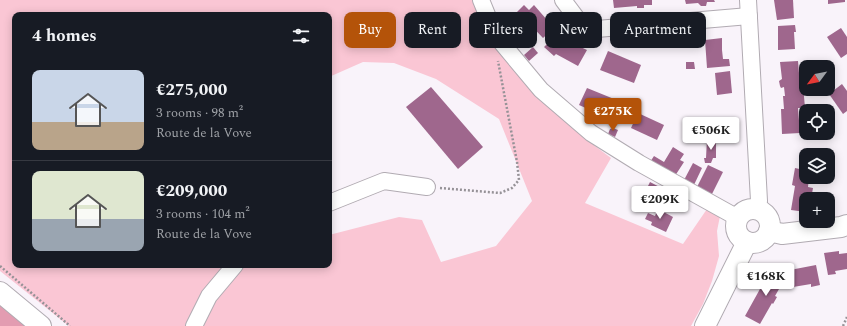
<!DOCTYPE html>
<meta charset="utf-8">
<style>
body{margin:0;font-family:Spectral,serif;background:#20242c;color:#f1f3f6;height:100vh;display:flex;flex-direction:column;font-size:15px;white-space:nowrap}
*{box-sizing:border-box;margin:0}
p{font-size:13px;color:#9ea1a6}
.icon{flex:none;width:22px;height:22px;fill:none;stroke:currentColor;stroke-width:2;stroke-linecap:round;stroke-linejoin:round}
.map{position:relative;flex:1;overflow:hidden}
.details{position:absolute;left:12px;top:12px;width:320px;height:256px;display:flex;flex-direction:column;background:#171b24;border-radius:8px;box-shadow:0 2px 10px #0003}
.details>*{flex:none}
.top-card{position:absolute;left:344px;top:12px;width:380px;height:36px;display:flex;gap:8px}
.needle{width:26px;rotate:238deg}
.tools{position:absolute;left:799px;top:60px;display:grid;gap:8px}
.tools a{display:grid;place-items:center;width:36px;height:36px;border-radius:8px;background:#171b24;box-shadow:0 2px 10px #0003;font-size:20px}
.price{position:absolute;translate:-50% -34px;padding:0 9px;border-radius:4px;background:#fff;color:#222;font-size:13px;line-height:26px;filter:drop-shadow(0 1px 2px #0008)}
.price::after{content:'';position:absolute;left:50%;top:24px;width:12px;height:9px;margin-left:-6px;background:inherit;clip-path:polygon(0 0,100% 0,50% 100%)}
.price.current{background:#b45309;color:#fff}
ul{padding:0;list-style:none}
li{display:flex;align-items:center;gap:12px;height:100px;padding:0 20px}
li+li{border-top:1px solid #363941}
li span{display:grid;place-items:center;flex:none;width:112px;height:80px;border-radius:8px;color:#555}
li>.icon{margin-inline-start:auto}
span .icon{width:48px;height:48px;fill:#fffc;stroke-width:1}
li b{font-size:17px}
h2{display:flex;justify-content:space-between;align-items:center;height:48px;padding:0 20px;font-size:17px}
.chip{padding:0 14px;border-radius:8px;background:#171b24;box-shadow:0 2px 10px #0003;font-size:14px;line-height:36px}
.chip.current{background:#b45309;color:#fff}
.map>svg:first-child{display:block}
.green{fill:#fac6d4;fill-rule:evenodd}
.forest{fill:#e39cb1}
.building{fill:#9f678d}
.lines{fill:none;stroke-linecap:round;stroke-linejoin:round}
.minor-casing{stroke:#b1abb2;stroke-width:18}
.tertiary-casing{stroke:#b1abb2;stroke-width:22}
.path{stroke:#969297;stroke-width:2.5;stroke-dasharray:2 2;stroke-linecap:butt}
.minor{stroke:#fff;stroke-width:16}
.tertiary{stroke:#fff;stroke-width:20}
</style>
<div class="map">
<svg width="847" height="326" viewBox="0 0 847 326">
<rect width="100%" height="100%" fill="#f9f3fa"/>
<path class="green" d="M0,0H474L545,101L595,146L611,158L585,203L683,244L707,209L720,216L717,231L719,256L712,281L703,304L691,326H69L0,271ZM15,15H329V77L363,62L394,63L436,79L499,119L532,201L496,246L441,262L422,220L399,217L329,235V265H15Z"/>
<polygon class="forest" points="0,300 28,326 0,326"/>
<g class="building">
<polygon points="613,0 652,0 652,5 644,5 644,8 637,8 637,6 614,8"/>
<polygon points="685,0 714,0 715,2 707,2 706,6 701,6 698,3 686,4"/>
<polygon points="774,0 793,0 794,18 777,20"/>
<polygon points="828,0 845,0 845,2 828,4"/>
<polygon points="524,5 529,10 534,5 554,28 543,38 522,16 520,18 516,13"/>
<polygon points="795,25 796,32 794,32 795,49 778,50 778,26"/>
<polygon points="841,28 847,37 847,54 841,58 827,37"/>
<polygon points="558,33 568,41 587,50 578,66 556,54 554,56 544,47"/>
<polygon points="722,38 722,50 723,59 729,59 730,66 707,68 705,40"/>
<polygon points="533,47 538,53 529,61 524,55"/>
<polygon points="608,51 641,65 634,83 600,70"/>
<polygon points="798,61 800,85 803,85 805,108 798,108 800,133 782,134 781,109 784,109 783,96 785,96 784,87 781,88 780,86 779,81 782,79 780,62"/>
<polygon points="686,62 694,62 695,69 686,69"/>
<polygon points="730,71 732,93 717,95 715,73"/>
<polygon points="842,84 847,91 847,111 843,114 829,94"/>
<polygon points="431,87 483,147 458,169 406,107"/>
<polygon points="587,88 619,101 611,117 589,107 588,109 579,105"/>
<polygon points="638,113 664,125 657,140 631,128"/>
<polygon points="613,128 618,130 615,137 608,134 610,129"/>
<polygon points="707,139 716,139 716,158 713,158 711,163 705,163 704,158 706,158"/>
<polygon points="673,147 684,154 680,160 684,162 673,179 648,165 654,156 664,162"/>
<polygon points="805,162 806,177 809,177 808,187 813,188 811,199 806,199 806,212 791,210 795,186 792,185 795,168 804,170"/>
<polygon points="693,163 702,168 693,187 683,182"/>
<polygon points="708,165 723,172 711,196 696,189"/>
<polygon points="650,182 671,193 662,210 646,202 649,197 644,194"/>
<polygon points="658,209 673,217 666,232 651,225 652,222 645,219 648,213 655,216"/>
<polygon points="839,251 839,254 847,253 847,269 835,271 836,274 828,275 824,253"/>
<polygon points="816,265 820,285 811,287 811,284 793,287 790,270"/>
<polygon points="775,269 787,280 779,289 775,296 777,297 773,304 772,303 760,324 745,316 765,280"/>
</g>
<g class="lines">
<defs>
<g id="minor">
<polyline points="481,0 490,22 501,42 541,90 591,133 639,163 738,218"/>
<polyline points="563,0 578,20 597,29 749,16"/>
<polyline points="748,0 759,201 757,210"/>
<polyline points="329,203 384,181 427,187"/>
<polyline points="194,326 209,296 235,265"/>
</g>
<g id="tertiary">
<circle cx="753" cy="226" r="17"/>
<polyline points="769,231 782,234 841,227 847,225"/>
<polyline points="0,292 41,326"/>
<polyline points="705,326 747,242"/>
</g>
</defs>
<use href="#minor" class="minor-casing"/>
<use href="#tertiary" class="tertiary-casing"/>
<g class="path">
<polyline points="440,188 500,193 512,188 519,180 517,162 498,61"/>
<polyline points="0,266 70,326"/>
<polyline points="843,326 847,317"/>
</g>
<use href="#minor" class="minor"/>
<use href="#tertiary" class="tertiary"/>
</g>
</svg>
<div class="tools">
<a><svg class="needle" viewBox="-14 -14 28 28"><path d="M0-13l5 13h-10z" fill="#e53935"/><path d="M0 13l5-13h-10z" fill="#9ea1a6"/></svg></a>
<a><svg class="icon" aria-label="locate" viewBox="0 0 24 24"><circle cx="12" cy="12" r="6"/><path d="M12 2v4M12 18v4M2 12h4M18 12h4"/></svg></a>
<a><svg class="icon" aria-label="layers" viewBox="0 0 24 24"><path d="M12 4l9 5-9 5-9-5zM3 14l9 5 9-5"/></svg></a>
<a>+</a>
</div>
<b class="price current" style="left:613px;top:132px">€275K</b>
<b class="price" style="left:711px;top:151px">€506K</b>
<b class="price" style="left:660px;top:220px">€209K</b>
<b class="price" style="left:766px;top:297px">€168K</b>
<div class="top-card">
<a class="chip current">Buy</a>
<a class="chip">Rent</a>
<a class="chip">Filters</a>
<a class="chip">New</a>
<a class="chip">Apartment</a>
</div>
<section class="details">
<h2>4 homes<svg class="icon" aria-label="filters" viewBox="0 0 24 24"><path d="M4 7h16M4 17h16"/><circle cx="9" cy="7" r="2"/><circle cx="15" cy="17" r="2"/></svg></h2>
<ul>
<li><span style="background:linear-gradient(#c9d6e8 65%,#b9a48a 0)"><svg class="icon" aria-label="home" viewBox="0 0 24 24"><path d="M3 11l9-7 9 7M6 9v11h12V9"/></svg></span><div><b>€275,000</b><p>3 rooms · 98 m²</p><p>Route de la Vove</p></div></li>
<li><span style="background:linear-gradient(#dfe7d0 60%,#9aa5b1 0)"><svg class="icon" aria-label="home" viewBox="0 0 24 24"><path d="M3 11l9-7 9 7M6 9v11h12V9"/></svg></span><div><b>€209,000</b><p>3 rooms · 104 m²</p><p>Route de la Vove</p></div></li>
</ul>
</section>
</div>
